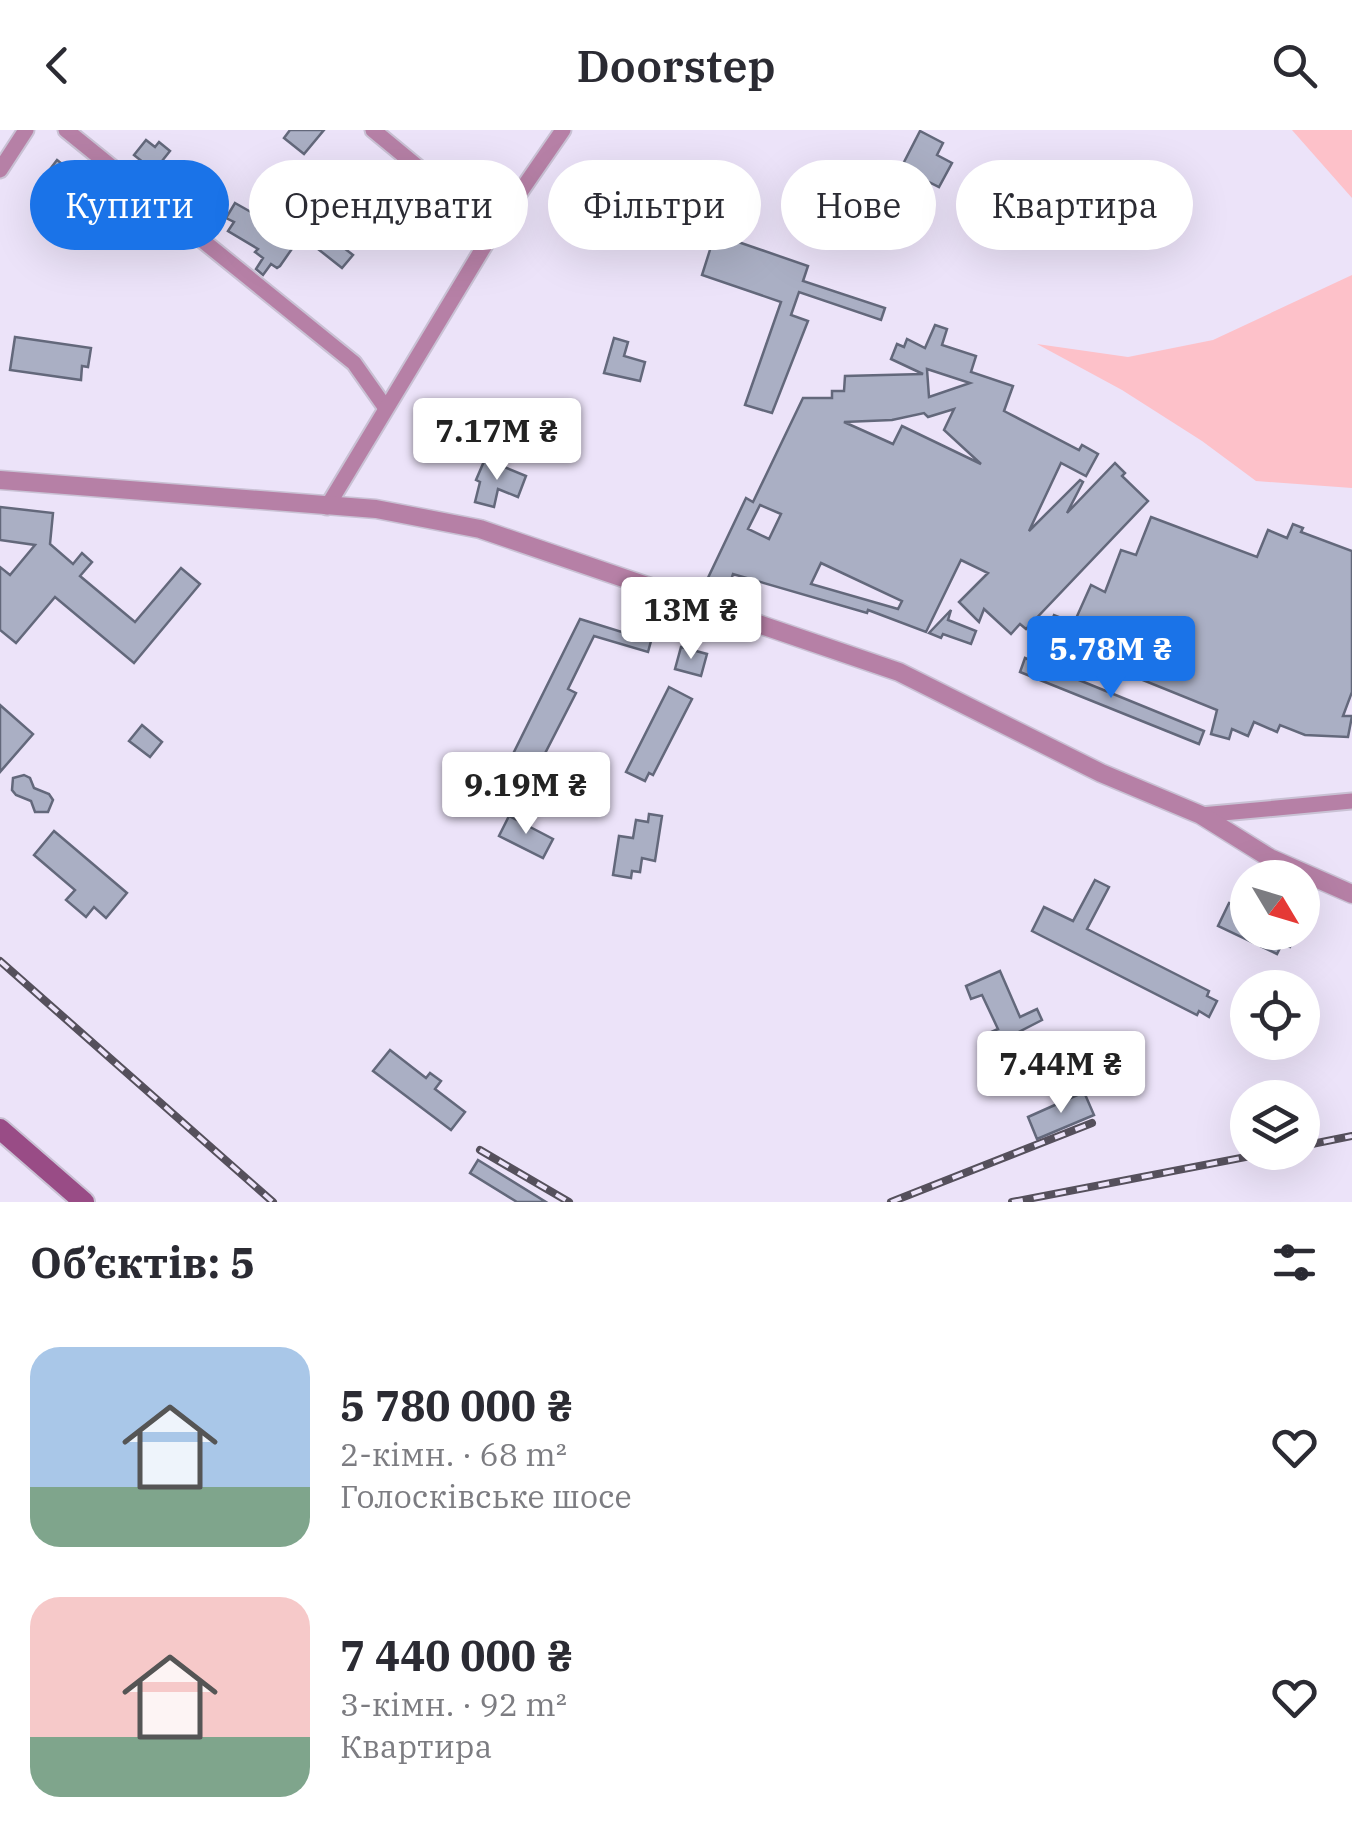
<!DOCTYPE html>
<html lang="uk">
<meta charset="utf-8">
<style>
body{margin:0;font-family:"IBM Plex Serif",serif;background:#f7f7f7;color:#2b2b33;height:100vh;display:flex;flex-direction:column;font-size:38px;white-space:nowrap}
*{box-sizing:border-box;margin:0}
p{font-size:32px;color:#7c7c81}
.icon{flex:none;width:55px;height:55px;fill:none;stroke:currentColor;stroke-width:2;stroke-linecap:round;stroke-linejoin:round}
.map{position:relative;height:1072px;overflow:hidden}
.side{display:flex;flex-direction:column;background:#fff;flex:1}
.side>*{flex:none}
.top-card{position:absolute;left:30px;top:30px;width:1292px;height:90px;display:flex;gap:20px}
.needle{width:65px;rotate:128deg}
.controls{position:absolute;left:1230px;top:730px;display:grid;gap:20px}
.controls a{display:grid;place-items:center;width:90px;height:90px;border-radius:50%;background:#fff;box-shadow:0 10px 40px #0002;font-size:50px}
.price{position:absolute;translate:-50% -85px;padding:0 22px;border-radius:10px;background:#fff;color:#222;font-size:32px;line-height:65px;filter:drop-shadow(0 2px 5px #0008)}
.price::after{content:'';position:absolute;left:50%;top:60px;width:30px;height:22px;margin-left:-15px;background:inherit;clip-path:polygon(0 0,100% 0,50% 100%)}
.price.on{background:#1a73e8;color:#fff}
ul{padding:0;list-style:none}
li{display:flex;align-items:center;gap:30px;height:250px;padding:0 30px}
li span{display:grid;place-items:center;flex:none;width:280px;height:200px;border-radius:30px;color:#555}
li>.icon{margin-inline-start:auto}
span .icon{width:120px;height:120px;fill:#fffc;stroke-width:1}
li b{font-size:42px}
h2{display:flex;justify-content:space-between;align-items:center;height:120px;padding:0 30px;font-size:42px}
.pill{padding:0 35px;border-radius:45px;background:#fff;box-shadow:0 10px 40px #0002;font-size:35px;line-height:90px}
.pill.on{background:#1a73e8;color:#fff}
header{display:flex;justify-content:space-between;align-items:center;height:130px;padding:0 30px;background:#fff;font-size:45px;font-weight:600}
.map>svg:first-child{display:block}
.green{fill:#fdc1c9}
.building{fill:#aaafc4;stroke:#63687b;stroke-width:2.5;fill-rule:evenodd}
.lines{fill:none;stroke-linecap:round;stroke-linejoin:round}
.minor-casing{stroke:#c9c1d4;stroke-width:19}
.tertiary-casing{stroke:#c9c1d4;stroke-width:21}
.secondary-casing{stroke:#c9c1d4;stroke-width:24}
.minor{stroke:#b680a6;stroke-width:15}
.tertiary{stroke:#b680a6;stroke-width:18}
.secondary{stroke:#994c86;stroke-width:20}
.rail-casing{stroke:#55505c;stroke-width:8}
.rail{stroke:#ece3f9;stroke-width:4;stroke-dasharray:11;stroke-linecap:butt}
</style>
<header><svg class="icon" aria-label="back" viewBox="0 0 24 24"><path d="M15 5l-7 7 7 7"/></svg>Doorstep<svg class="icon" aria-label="search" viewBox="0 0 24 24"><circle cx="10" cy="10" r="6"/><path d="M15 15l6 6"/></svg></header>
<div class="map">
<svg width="1352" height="1072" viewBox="0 0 1352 1072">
<rect width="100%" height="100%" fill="#ece3f9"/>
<g class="green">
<polygon points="1292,0 1352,0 1352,68"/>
<polygon points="1352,145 1352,358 1256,351 1202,311 1122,260 1037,214 1128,227 1213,210"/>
</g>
<g class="building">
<polygon points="290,0 324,0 304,24 284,8"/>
<polygon points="920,1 943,13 937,25 952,33 939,57 901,38"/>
<polygon points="146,10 155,17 159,12 170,21 154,41 134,25"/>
<polygon points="57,30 76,45 53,75 45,69 55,56 44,47"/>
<polygon points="196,43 215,58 199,80 188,71 191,66 182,60"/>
<polygon points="383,47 398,59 407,48 416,55 391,83 368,64"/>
<polygon points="91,58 99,64 103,58 114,66 92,94 74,80"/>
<polygon points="235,73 258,86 255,90 276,105 279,101 296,113 280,136 277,138 271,134 263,145 256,139 263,128 255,122 258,119 228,101 234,92 226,88"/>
<polygon points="336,97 351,109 344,118 353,125 342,138 318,119"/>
<polygon points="715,104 808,136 803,151 885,178 881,190 799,162 791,185 808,191 772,283 745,275 781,172 702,145"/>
<path d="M935,195L947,199L942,215L976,226L971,242L1013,256L1004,281L1079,320L1082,315L1098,324L1086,346L1061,333L1029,401L1080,350L1083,352L1067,383L1115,333L1125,343L1122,346L1148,371L1026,499L1020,494L1011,504L984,479L979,492L959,472L988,443L961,430L926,502L868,480L867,483L733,444L729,456L707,450L746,368L753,372L803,268H832V261H844L845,246L923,244L891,229L897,214L904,217L907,209L925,218ZM927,239L970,253L929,267ZM954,279L944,300L981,334L902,296L893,314L844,292L892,290L924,283L928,287ZM760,375L781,384L769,409L748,399ZM821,433L902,471L898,479L811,454Z"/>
<polygon points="15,207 91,218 88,237 82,236 81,250 10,240"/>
<polygon points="614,208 628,212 624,226 645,232 640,251 604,243"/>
<polygon points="485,329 526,346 518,367 498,359 494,377 475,372 480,352 476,350"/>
<polygon points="0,377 53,383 50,414 73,434 82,423 92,432 80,446 135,492 181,438 200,454 134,533 55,467 16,513 0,500 0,437 10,445 35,415 0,410"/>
<polygon points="1151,387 1257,427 1268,400 1287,408 1293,394 1303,398 1301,402 1352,421 1352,562 1343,586 1352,586 1348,607 1305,605 1280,595 1277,602 1254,592 1248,606 1232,599 1229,609 1211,604 1217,580 1044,510 1054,485 1074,493 1091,455 1105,462 1121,420 1136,425"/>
<polygon points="951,480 948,490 976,501 971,514 943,504 941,508 929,503"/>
<polygon points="580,489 651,511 648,522 594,506 568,559 576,563 537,639 512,626"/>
<polygon points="681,517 707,524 701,546 675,539"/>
<polygon points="1025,528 1204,601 1199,614 1020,542"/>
<polygon points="669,557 692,569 653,645 649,643 645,651 626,642"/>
<polygon points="0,575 33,604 0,642"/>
<polygon points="142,595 162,612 150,627 129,611"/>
<polygon points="24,645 30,648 34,658 49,664 53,670 48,682 35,682 31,671 16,665 12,660 13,648"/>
<polygon points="649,684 662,686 655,731 642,728 640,742 632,741 631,748 613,745 619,706 633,708 636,690 648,692"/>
<polygon points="509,686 553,709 543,728 499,706"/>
<polygon points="54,701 127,763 106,788 94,777 86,787 66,770 75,760 34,725"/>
<polygon points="1095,750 1109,757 1087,799 1209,861 1207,866 1217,871 1209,887 1199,881 1197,885 1032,801 1044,777 1073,791"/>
<polygon points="1229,773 1248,781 1248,802 1297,802 1290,817 1282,814 1277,824 1218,796"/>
<polygon points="1000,841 1020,887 1037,879 1042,890 997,913 991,902 998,899 982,865 971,869 966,856"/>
<polygon points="390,920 426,948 430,943 441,951 435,959 465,982 451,1000 373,941"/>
<polygon points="1084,962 1094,985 1037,1009 1028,987"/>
<polygon points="478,1030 546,1072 517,1072 470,1043"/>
</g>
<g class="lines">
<defs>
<g id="minor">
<polyline points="66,0 354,233 385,277"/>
<polyline points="373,0 494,100"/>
<polyline points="0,40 26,0"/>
<polyline points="327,377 494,100 563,0"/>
<polyline points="1201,685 1352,671"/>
</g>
<polyline id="tertiary" points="0,350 376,379 480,399 899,542 1101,643 1201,685 1270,728 1352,764"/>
<polyline id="secondary" points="0,999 84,1072"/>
</defs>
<use href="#minor" class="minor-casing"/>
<use href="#tertiary" class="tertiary-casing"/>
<use href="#secondary" class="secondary-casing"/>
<use href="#minor" class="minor"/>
<use href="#tertiary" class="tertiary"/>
<use href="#secondary" class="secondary"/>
<defs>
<g id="rail">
<polyline points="0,831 273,1072"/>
<polyline points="1302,1016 1352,1006"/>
<polyline points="480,1020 569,1072"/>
<polyline points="891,1072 1092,993"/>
<polyline points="1012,1072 1272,1022"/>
</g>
</defs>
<use href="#rail" class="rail-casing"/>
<use href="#rail" class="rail"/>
</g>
</svg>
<div class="controls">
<a><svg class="needle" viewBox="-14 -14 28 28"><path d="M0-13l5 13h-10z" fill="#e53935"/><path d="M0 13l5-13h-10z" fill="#7c7c81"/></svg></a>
<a><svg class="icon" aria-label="locate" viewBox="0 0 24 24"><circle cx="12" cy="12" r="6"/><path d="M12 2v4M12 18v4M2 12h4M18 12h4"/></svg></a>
<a><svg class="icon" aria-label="layers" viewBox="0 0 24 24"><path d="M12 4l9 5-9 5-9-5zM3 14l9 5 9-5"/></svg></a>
</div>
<b class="price" style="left:497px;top:353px">7.17M ₴</b>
<b class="price" style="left:691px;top:532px">13M ₴</b>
<b class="price on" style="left:1111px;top:571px">5.78M ₴</b>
<b class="price" style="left:526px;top:707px">9.19M ₴</b>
<b class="price" style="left:1061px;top:986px">7.44M ₴</b>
<div class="top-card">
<a class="pill on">Купити</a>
<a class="pill">Орендувати</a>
<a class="pill">Фільтри</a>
<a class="pill">Нове</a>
<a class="pill">Квартира</a>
</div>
</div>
<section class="side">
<h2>Об’єктів: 5<svg class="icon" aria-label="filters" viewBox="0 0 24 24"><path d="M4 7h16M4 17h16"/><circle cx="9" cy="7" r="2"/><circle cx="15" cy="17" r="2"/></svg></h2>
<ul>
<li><span style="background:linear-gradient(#a9c7e8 70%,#7fa58c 0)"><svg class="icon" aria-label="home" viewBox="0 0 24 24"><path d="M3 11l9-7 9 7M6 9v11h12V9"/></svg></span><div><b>5 780 000 ₴</b><p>2-кімн. · 68 m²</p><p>Голосківське шосе</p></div><svg class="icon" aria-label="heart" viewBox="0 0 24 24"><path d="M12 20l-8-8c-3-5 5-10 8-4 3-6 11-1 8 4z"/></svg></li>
<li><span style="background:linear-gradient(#f6c9c9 70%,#7fa58c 0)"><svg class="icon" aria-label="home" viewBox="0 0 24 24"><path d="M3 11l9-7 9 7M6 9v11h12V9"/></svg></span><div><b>7 440 000 ₴</b><p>3-кімн. · 92 m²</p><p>Квартира</p></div><svg class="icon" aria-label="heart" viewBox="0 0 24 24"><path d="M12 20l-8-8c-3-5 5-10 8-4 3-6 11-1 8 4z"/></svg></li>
</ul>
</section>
